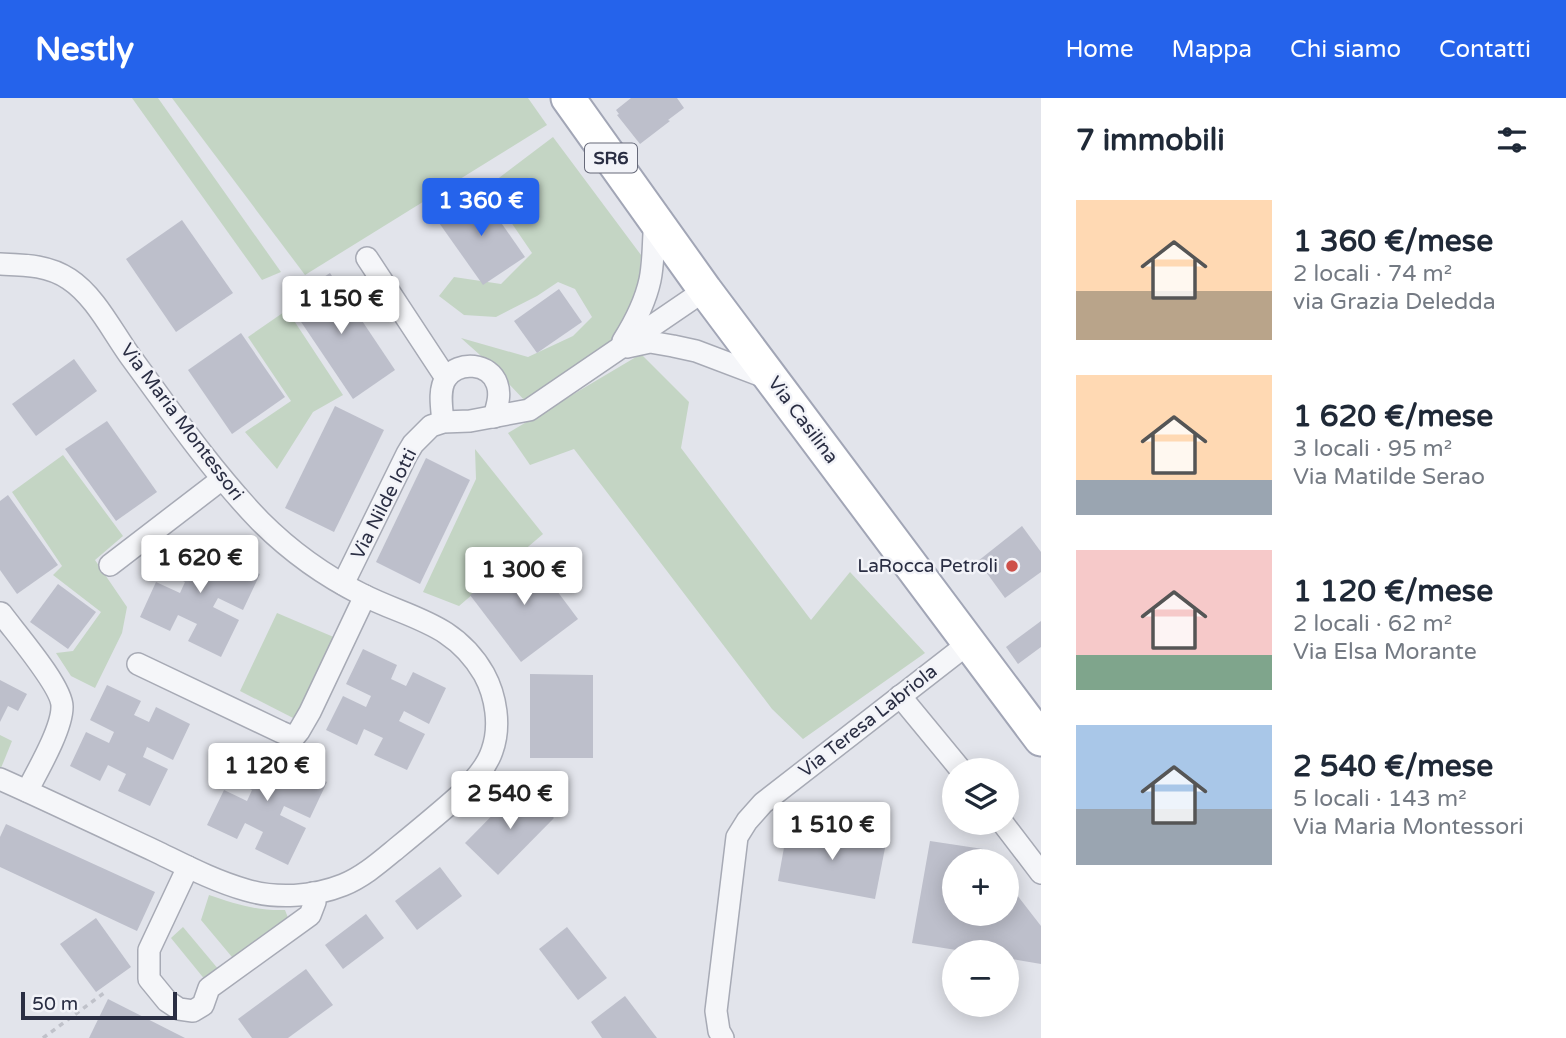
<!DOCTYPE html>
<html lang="it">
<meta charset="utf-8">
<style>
body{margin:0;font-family:"Varela Round",sans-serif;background:#f6f6f7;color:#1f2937;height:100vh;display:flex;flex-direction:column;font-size:26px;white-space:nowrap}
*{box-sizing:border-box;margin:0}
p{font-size:23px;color:#747a83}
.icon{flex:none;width:38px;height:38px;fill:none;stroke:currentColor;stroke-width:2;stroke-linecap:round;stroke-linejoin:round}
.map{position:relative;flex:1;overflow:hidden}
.sheet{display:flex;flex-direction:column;background:#fff;width:525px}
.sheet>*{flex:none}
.controls{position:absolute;left:942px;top:660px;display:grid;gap:14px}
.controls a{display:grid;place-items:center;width:77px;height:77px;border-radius:50%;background:#fff;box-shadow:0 4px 18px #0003;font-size:35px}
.scale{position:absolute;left:21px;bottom:18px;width:156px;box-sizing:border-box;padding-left:7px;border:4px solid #2a2e43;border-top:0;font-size:19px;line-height:24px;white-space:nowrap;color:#2a2e43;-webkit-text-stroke:5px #f2f3f8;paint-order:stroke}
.price{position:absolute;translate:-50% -60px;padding:0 16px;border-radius:7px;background:#fff;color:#222;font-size:23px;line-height:46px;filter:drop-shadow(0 2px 4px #0008)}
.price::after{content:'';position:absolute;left:50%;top:42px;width:21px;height:16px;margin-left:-10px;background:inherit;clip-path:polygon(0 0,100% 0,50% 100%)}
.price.active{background:#2563eb;color:#fff}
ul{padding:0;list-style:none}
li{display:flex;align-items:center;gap:21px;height:175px;padding:0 35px}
li span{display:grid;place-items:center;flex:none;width:196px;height:140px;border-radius:0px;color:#555}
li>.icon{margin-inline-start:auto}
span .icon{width:84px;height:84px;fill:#fffc;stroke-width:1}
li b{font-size:30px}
h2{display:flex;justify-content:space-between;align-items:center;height:84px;padding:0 35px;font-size:30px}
header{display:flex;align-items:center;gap:42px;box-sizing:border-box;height:98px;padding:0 35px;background:#2563eb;color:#fff}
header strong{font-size:33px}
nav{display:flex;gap:38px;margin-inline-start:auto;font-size:24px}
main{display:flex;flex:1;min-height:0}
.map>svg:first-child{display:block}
.green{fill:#c4d5c4}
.building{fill:#bdbfcb}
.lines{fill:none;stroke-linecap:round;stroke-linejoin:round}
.street-casing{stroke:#a7aab5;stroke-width:24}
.primary-casing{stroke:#a2a6b6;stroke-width:37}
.path{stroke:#c0c2ca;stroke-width:3.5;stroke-dasharray:5 5;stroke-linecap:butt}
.street{stroke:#f5f6f9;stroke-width:21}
.primary{stroke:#fff;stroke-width:33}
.poi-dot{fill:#ce5049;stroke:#f2f3f8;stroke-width:2.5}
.labels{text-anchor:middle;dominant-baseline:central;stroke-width:5;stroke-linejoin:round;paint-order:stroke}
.shield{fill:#f2f3f8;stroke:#666979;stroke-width:2}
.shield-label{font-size:18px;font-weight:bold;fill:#2a2e43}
.street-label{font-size:19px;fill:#2a2e43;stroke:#f2f3f8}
.poi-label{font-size:19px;fill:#2a2e43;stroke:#f2f3f8;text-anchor:end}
</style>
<header>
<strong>Nestly</strong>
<nav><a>Home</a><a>Mappa</a><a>Chi siamo</a><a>Contatti</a></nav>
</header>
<main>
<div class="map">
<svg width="1041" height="940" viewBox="0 0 1041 940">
<rect width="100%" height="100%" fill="#e2e4eb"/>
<g class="green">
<polygon points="132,0 158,0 281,174 262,182"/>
<polygon points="172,0 528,0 547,27 305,177"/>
<polygon points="553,39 641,157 639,188 621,229 598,260 528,306 490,266 461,240 528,259 573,238 592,219 575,191 558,184 537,198 496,219 464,217 439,198 454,179 501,186 532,155 487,89"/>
<polygon points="287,212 343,297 313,314 277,371 245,334 291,303 248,239"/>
<polygon points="641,256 689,304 681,350 811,522 850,474 925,555 803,641 772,611 574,351 530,367 508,335"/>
<polygon points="475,351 543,436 459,508 423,494 476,381"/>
<polygon points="63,357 123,438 95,462 127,509 122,535 95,590 71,578 56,555 73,553 101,514 53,477 62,468 12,394"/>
<polygon points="277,515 336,540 297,622 240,593"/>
<polygon points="0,637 12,643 1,670 0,669"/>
<path d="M209,797C235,806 257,813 285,812L290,825L237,865L201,822Z"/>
<polygon points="183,829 219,872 206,883 171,840"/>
</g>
<g class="building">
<polygon points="631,0 677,0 684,10 668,22 670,23 640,46 617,17 619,16 616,12"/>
<polygon points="479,93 525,159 483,187 437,122"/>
<polygon points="182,122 233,195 176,234 126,161"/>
<polygon points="330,175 395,272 353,301 287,203"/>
<polygon points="559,191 582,224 537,255 514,223"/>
<polygon points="241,235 285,299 232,336 188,272"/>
<polygon points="74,261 97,293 36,338 12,306"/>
<polygon points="335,308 384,332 334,434 285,410"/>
<polygon points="107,323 157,394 116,423 65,351"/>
<polygon points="426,360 470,382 420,486 376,464"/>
<polygon points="8,397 58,467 17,496 0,472 0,403"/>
<polygon points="1022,428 1041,454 1041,474 1005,500 978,463"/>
<polygon points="177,437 211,453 204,467 219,475 226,460 260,476 243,512 218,500 213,509 239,522 221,559 188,543 197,526 178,517 170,533 140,519 156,484 180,495 185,484 160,472"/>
<polygon points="528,454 578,521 521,564 470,497"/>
<polygon points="58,486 96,514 68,551 30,524"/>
<polygon points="1041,523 1041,549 1018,566 1006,549"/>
<polygon points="363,551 397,567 391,581 406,588 413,574 446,590 429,626 404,613 399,623 425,636 407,672 374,657 383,640 364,631 357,647 326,632 343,598 366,609 371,598 346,586"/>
<polygon points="530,576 593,577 593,660 530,660"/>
<polygon points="0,582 27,596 18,613 8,608 0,624"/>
<polygon points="107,587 141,603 134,617 149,624 156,609 190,626 173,662 147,649 143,659 168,671 150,708 118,693 126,676 108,667 100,683 70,668 86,634 109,645 114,634 90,622"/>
<polygon points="244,645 278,661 271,675 286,683 294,668 327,684 310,720 284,708 280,717 306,730 288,767 255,751 263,734 245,725 237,741 207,727 224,692 247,703 252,692 227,680"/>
<polygon points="521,688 554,720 498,777 465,745"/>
<polygon points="6,726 155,794 137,833 0,769 0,739"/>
<polygon points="788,727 886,745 875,801 778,783"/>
<polygon points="930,743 983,751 981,760 994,761 993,763 954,763 954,816 1006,816 1006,783 1041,828 1041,866 1006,860 1006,854 969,854 912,845"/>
<polygon points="440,769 462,798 417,832 395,803"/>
<polygon points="366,816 384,840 343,871 325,847"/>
<polygon points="96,820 131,869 96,894 60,846"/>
<polygon points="567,829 607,880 578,902 539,851"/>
<polygon points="306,871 333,907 288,940 252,940 238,921"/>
<polygon points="625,898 657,940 602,940 591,924"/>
<polygon points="108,901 185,940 89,940"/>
</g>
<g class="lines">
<defs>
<g id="street">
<polyline points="367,160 446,280"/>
<path d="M0,166C25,167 48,167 69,181C95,198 112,233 130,258C171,314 211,372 260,423C290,453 323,477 361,496C410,521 454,524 484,576C496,598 501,628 492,653C487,668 473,684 462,695C441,714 419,732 397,750C380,764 363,779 343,787C313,799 276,801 246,792C214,783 184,767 155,753C103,729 52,704 0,681"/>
<path d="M623,243C635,224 645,205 650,182C654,163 653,141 655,121"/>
<polyline points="627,249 650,244 673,248 696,253 770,281"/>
<path d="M443,324C442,311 438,292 446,280C459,262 490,265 497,286C501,297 497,308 494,319"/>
<polyline points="110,467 222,381"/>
<polyline points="343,486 407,356 413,346 431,328 443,324 470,323 529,312 705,192"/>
<path d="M1,515C14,533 63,589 62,609C62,631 38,672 27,693"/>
<polyline points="138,566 281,634 290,638 295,638 299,633 310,614 365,498"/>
<polyline points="900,598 961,672"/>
<polyline points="1002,724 1041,775"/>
<polyline points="188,769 149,852 149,881 167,903 179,911 193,913 203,907 209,890 310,817 315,804 313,795"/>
<polyline points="723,940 719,933 716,913 737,739 747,723 763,705 969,545"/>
</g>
<polyline id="primary" points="568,0 705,192 1041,641"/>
</defs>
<use href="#street" class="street-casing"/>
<use href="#primary" class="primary-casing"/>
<polyline class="path" points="43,940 104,895"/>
<use href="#street" class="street"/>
<use href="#primary" class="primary"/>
</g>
<circle class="poi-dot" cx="1012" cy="468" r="7"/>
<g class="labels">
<rect class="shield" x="585" y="45.5" width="52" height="29" rx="5"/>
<g class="shield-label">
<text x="611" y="60">SR6</text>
</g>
<g class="street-label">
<text transform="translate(803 322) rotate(53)">Via Casilina</text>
<text transform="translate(182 324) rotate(53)">Via Maria Montessori</text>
<text transform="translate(384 406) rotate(-63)">Via Nilde Iotti</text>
<text transform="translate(868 623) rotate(-38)">Via Teresa Labriola</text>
</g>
<g class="poi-label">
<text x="998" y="468">LaRocca Petroli</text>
</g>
</g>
</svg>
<div class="controls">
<a><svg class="icon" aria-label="layers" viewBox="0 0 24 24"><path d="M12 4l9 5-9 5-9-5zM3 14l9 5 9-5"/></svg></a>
<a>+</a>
<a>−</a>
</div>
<div class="scale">50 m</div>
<b class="price active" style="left:481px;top:140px">1 360 €</b>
<b class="price" style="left:341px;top:238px">1 150 €</b>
<b class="price" style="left:200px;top:497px">1 620 €</b>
<b class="price" style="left:524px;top:509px">1 300 €</b>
<b class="price" style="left:267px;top:705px">1 120 €</b>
<b class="price" style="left:510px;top:733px">2 540 €</b>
<b class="price" style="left:832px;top:764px">1 510 €</b>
</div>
<section class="sheet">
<h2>7 immobili<svg class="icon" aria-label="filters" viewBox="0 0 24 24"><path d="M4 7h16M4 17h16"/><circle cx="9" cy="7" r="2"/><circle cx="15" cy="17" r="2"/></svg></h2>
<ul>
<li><span style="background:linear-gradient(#ffd9b3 65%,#b9a48a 0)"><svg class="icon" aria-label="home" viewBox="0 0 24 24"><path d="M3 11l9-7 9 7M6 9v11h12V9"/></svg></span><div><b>1 360 €/mese</b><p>2 locali · 74 m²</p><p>via Grazia Deledda</p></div></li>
<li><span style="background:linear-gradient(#ffd9b3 75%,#9aa5b1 0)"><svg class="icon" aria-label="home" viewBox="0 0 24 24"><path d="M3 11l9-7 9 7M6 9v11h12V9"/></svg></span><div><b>1 620 €/mese</b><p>3 locali · 95 m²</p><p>Via Matilde Serao</p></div></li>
<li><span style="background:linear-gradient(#f6c9c9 75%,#7fa58c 0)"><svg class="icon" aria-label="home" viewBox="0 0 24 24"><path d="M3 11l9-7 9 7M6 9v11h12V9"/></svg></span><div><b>1 120 €/mese</b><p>2 locali · 62 m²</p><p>Via Elsa Morante</p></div></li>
<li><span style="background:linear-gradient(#a9c7e8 60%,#9aa5b1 0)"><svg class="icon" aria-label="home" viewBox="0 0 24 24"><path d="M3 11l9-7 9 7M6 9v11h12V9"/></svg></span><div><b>2 540 €/mese</b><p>5 locali · 143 m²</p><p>Via Maria Montessori</p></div></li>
</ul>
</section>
</main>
